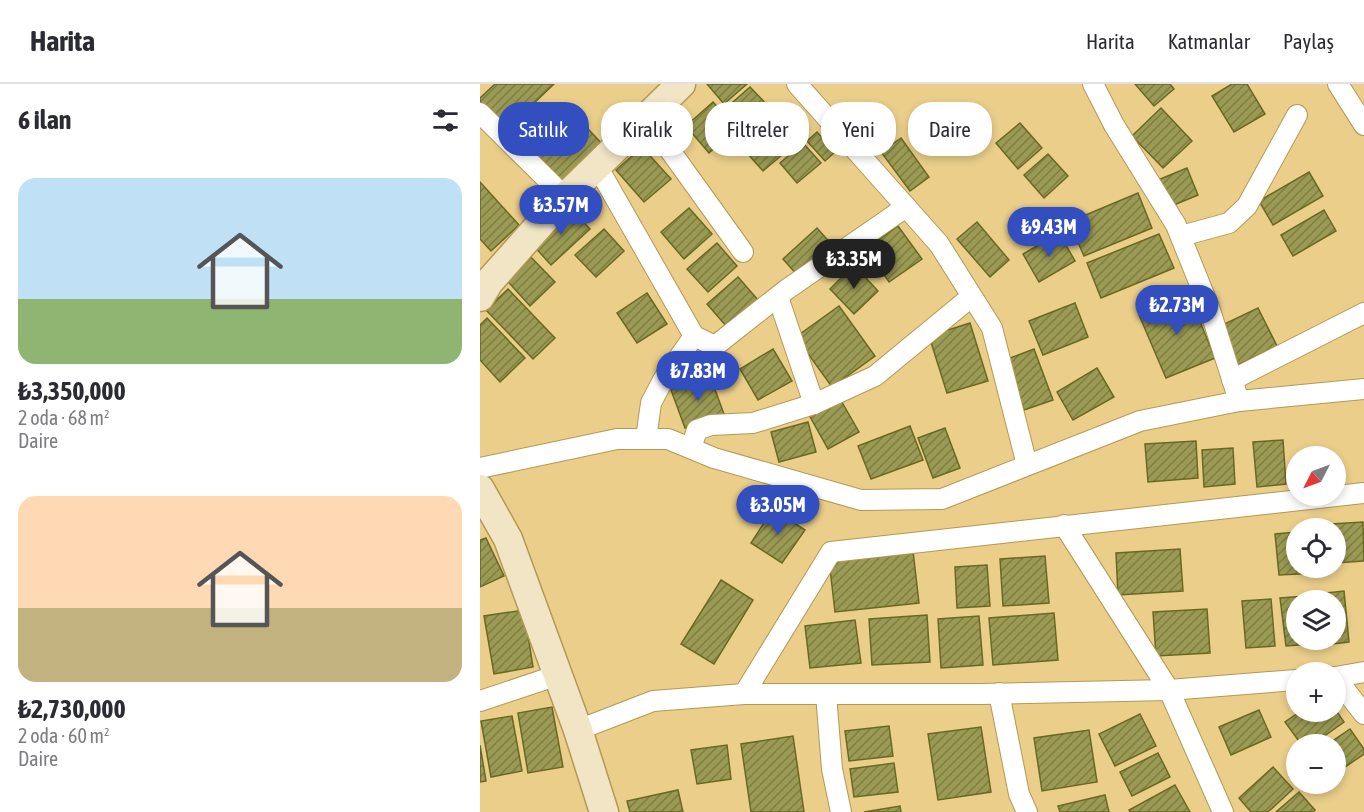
<!DOCTYPE html>
<html lang="tr">
<meta charset="utf-8">
<style>
body{margin:0;font-family:"Asap Condensed",sans-serif;background:#f7f7f7;color:#2b2b33;height:100vh;display:flex;flex-direction:column;font-size:22px;white-space:nowrap}
*{box-sizing:border-box;margin:0}
p{font-size:20px;color:#7c7c81}
.icon{flex:none;width:33px;height:33px;fill:none;stroke:currentColor;stroke-width:2;stroke-linecap:round;stroke-linejoin:round}
.map{position:relative;flex:1;overflow:hidden}
.panel{display:flex;flex-direction:column;background:#fff;width:480px}
.panel>*{flex:none}
.top-card{position:absolute;left:18px;top:18px;width:570px;height:54px;display:flex;gap:12px}
.needle{width:39px;rotate:228deg}
.controls{position:absolute;left:806px;top:362px;display:grid;gap:12px}
.controls a{display:grid;place-items:center;width:60px;height:60px;border-radius:50%;background:#fff;box-shadow:0 3px 9px #0003;font-size:30px}
.price{position:absolute;translate:-50% -51px;padding:0 14px;border-radius:21px;background:#324ebf;color:#fff;font-size:20px;line-height:39px;filter:drop-shadow(0 2px 3px #0008)}
.price::after{content:'';position:absolute;left:50%;top:36px;width:18px;height:14px;margin-left:-9px;background:inherit;clip-path:polygon(0 0,100% 0,50% 100%)}
.price.current{background:#222;color:#fff}
ul{padding:0;list-style:none}
li{display:grid;align-content:center;gap:12px;height:318px;padding:0 18px}
li span{display:grid;place-items:center;height:186px;border-radius:18px;color:#555}
li>.icon{margin-inline-start:auto}
span .icon{width:108px;height:108px;fill:#fffc;stroke-width:1}
li b{font-size:26px}
h2{display:flex;justify-content:space-between;align-items:center;height:72px;padding:0 18px;font-size:26px}
.pill{padding:0 21px;border-radius:24px;background:#fff;box-shadow:0 3px 9px #0003;font-size:21px;line-height:54px}
.pill.current{background:#324ebf;color:#fff}
header{display:flex;align-items:center;gap:36px;box-sizing:border-box;height:84px;padding:0 30px;background:#fff;border-bottom:2px solid #e1e1e2}
header strong{font-size:28px}
nav{display:flex;gap:33px;margin-inline-start:auto;font-size:21px}
main{display:flex;flex:1;min-height:0}
.map>svg:first-child{display:block}
.building{fill:url(#building-hatch);stroke:#6a6921;stroke-width:1.5}
.lines{fill:none;stroke-linecap:round;stroke-linejoin:round}
.street-casing{stroke:#b39955;stroke-width:22}
.secondary-casing{stroke:#b39955;stroke-width:31}
.street{stroke:#fff;stroke-width:20}
.secondary{stroke:#f1e5c5;stroke-width:28}
</style>
<header>
<strong>Harita</strong>
<nav><a>Harita</a><a>Katmanlar</a><a>Paylaş</a></nav>
</header>
<main>
<section class="panel">
<h2>6 ilan<svg class="icon" aria-label="filters" viewBox="0 0 24 24"><path d="M4 7h16M4 17h16"/><circle cx="9" cy="7" r="2"/><circle cx="15" cy="17" r="2"/></svg></h2>
<ul>
<li><span style="background:linear-gradient(#bfe0f5 65%,#8fb573 0)"><svg class="icon" aria-label="home" viewBox="0 0 24 24"><path d="M3 11l9-7 9 7M6 9v11h12V9"/></svg></span><div><b>₺3,350,000</b><p>2 oda · 68 m²</p><p>Daire</p></div></li>
<li><span style="background:linear-gradient(#ffd9b3 60%,#c2b280 0)"><svg class="icon" aria-label="home" viewBox="0 0 24 24"><path d="M3 11l9-7 9 7M6 9v11h12V9"/></svg></span><div><b>₺2,730,000</b><p>2 oda · 60 m²</p><p>Daire</p></div></li>
</ul>
</section>
<div class="map">
<svg width="884" height="728" viewBox="0 0 884 728">
<defs>
<pattern id="building-hatch" width="6" height="6" patternUnits="userSpaceOnUse" patternTransform="scale(1.5)"><rect width="6" height="6" fill="#9a9a54"/><path d="M-1 1l2-2M0 6l6-6M5 7l2-2" fill="none" stroke="#7e7d43"/></pattern>
</defs>
<rect width="100%" height="100%" fill="#eace8a"/>
<g class="building">
<polygon points="15,0 74,0 26,46 0,19 0,14"/>
<polygon points="227,0 267,0 244,20"/>
<polygon points="655,0 690,0 694,5 674,22"/>
<polygon points="752,0 767,0 785,30 754,48 732,12"/>
<polygon points="270,3 292,26 267,48 246,24"/>
<polygon points="233,18 257,44 229,69 206,42"/>
<polygon points="86,21 123,61 79,102 42,61"/>
<polygon points="681,24 712,57 683,84 652,52"/>
<polygon points="285,38 309,65 283,87 259,60"/>
<polygon points="540,39 562,64 538,85 516,59"/>
<polygon points="337,48 355,68 345,77 327,57"/>
<polygon points="421,54 449,93 430,107 401,68"/>
<polygon points="323,59 341,79 317,99 300,79"/>
<polygon points="162,63 191,95 164,118 136,86"/>
<polygon points="568,70 588,92 564,114 544,91"/>
<polygon points="707,84 718,111 689,123 678,96"/>
<polygon points="829,88 843,112 793,141 779,117"/>
<polygon points="0,98 39,141 11,167 0,155"/>
<polygon points="658,109 672,144 604,172 589,138"/>
<polygon points="90,124 110,145 71,181 52,160"/>
<polygon points="209,124 232,150 204,175 181,148"/>
<polygon points="844,126 856,147 813,172 801,151"/>
<polygon points="497,138 529,176 510,193 477,155"/>
<polygon points="418,142 442,175 409,198 386,165"/>
<polygon points="337,144 353,162 318,192 303,175"/>
<polygon points="124,145 144,167 116,193 95,171"/>
<polygon points="579,149 595,177 559,198 543,170"/>
<polygon points="679,150 694,184 621,214 607,179"/>
<polygon points="237,159 257,182 228,208 207,185"/>
<polygon points="46,168 75,198 50,222 22,191"/>
<polygon points="374,181 398,207 374,230 350,205"/>
<polygon points="258,193 278,216 247,243 227,220"/>
<polygon points="28,205 75,254 53,275 6,226"/>
<polygon points="167,209 187,240 157,259 137,229"/>
<polygon points="709,211 735,274 686,294 659,231"/>
<polygon points="595,219 608,253 563,271 549,237"/>
<polygon points="359,222 395,272 352,303 316,253"/>
<polygon points="778,224 797,262 756,282 738,243"/>
<polygon points="7,234 45,274 20,298 0,276 0,241"/>
<polygon points="490,239 508,297 467,309 449,252"/>
<polygon points="293,265 312,297 278,316 260,285"/>
<polygon points="554,265 573,316 544,326 525,276"/>
<polygon points="617,284 634,313 593,336 577,308"/>
<polygon points="230,292 244,330 205,344 191,306"/>
<polygon points="359,313 379,348 348,365 328,329"/>
<polygon points="328,338 336,368 299,378 291,348"/>
<polygon points="430,342 443,376 391,395 378,362"/>
<polygon points="465,344 480,384 453,394 438,354"/>
<polygon points="803,356 806,400 777,403 773,358"/>
<polygon points="716,357 718,394 668,398 665,360"/>
<polygon points="753,364 755,400 724,403 722,366"/>
<polygon points="293,425 325,446 302,479 271,459"/>
<polygon points="883,438 884,477 855,479 855,444 852,440"/>
<polygon points="816,448 816,483 839,483 839,489 799,491 795,450"/>
<polygon points="6,454 24,492 0,503 0,456"/>
<polygon points="700,465 703,507 638,511 636,469"/>
<polygon points="433,467 439,519 355,528 349,476"/>
<polygon points="565,472 569,519 523,522 520,475"/>
<polygon points="507,481 510,522 477,524 475,483"/>
<polygon points="241,496 273,516 234,580 201,560"/>
<polygon points="864,507 869,558 843,561 843,555 855,555 855,516 838,516 837,510"/>
<polygon points="826,512 826,516 816,516 816,555 831,555 831,560 806,562 800,514"/>
<polygon points="791,515 795,562 766,564 762,517"/>
<polygon points="727,525 730,569 676,572 673,528"/>
<polygon points="44,526 53,583 14,590 4,532"/>
<polygon points="574,529 578,576 513,581 509,534"/>
<polygon points="447,531 450,578 392,581 389,535"/>
<polygon points="499,532 503,581 461,584 458,535"/>
<polygon points="375,536 381,579 330,584 325,542"/>
<polygon points="72,623 83,683 48,689 38,629"/>
<polygon points="855,625 864,638 833,660 821,660 805,638 821,627"/>
<polygon points="779,626 791,653 751,671 739,643"/>
<polygon points="660,630 676,662 635,682 619,650"/>
<polygon points="32,632 42,687 11,693 1,637"/>
<polygon points="409,642 413,672 369,677 365,647"/>
<polygon points="501,643 511,708 458,716 448,650"/>
<polygon points="870,645 884,665 884,670 855,690 855,660 848,660"/>
<polygon points="609,646 617,698 562,707 554,654"/>
<polygon points="313,652 324,728 271,728 261,660"/>
<polygon points="0,661 6,697 0,698"/>
<polygon points="247,661 251,695 217,700 211,666"/>
<polygon points="678,669 690,693 652,712 640,688"/>
<polygon points="414,679 418,708 374,713 370,685"/>
<polygon points="793,683 813,705 788,728 771,728 759,714"/>
<polygon points="695,701 710,728 650,728 649,726"/>
<polygon points="198,706 203,728 150,728 147,717"/>
<polygon points="819,708 835,726 833,728 796,728"/>
<polygon points="625,711 629,728 580,728 578,722"/>
<polygon points="420,722 421,728 384,728"/>
</g>
<g class="lines">
<defs>
<g id="street">
<polyline points="317,0 459,160 512,244 547,381"/>
<polyline points="613,0 634,41 696,141 729,223 759,317"/>
<polyline points="858,0 884,41"/>
<polyline points="0,29 85,113"/>
<polyline points="166,33 263,168"/>
<polyline points="117,82 214,252 183,296 171,319 166,355"/>
<polyline points="701,152 749,139 767,122 817,31"/>
<polyline points="298,213 334,320"/>
<polyline points="214,252 235,262 306,206 426,123"/>
<polyline points="752,296 884,229"/>
<polyline points="211,364 217,346 231,341 273,339 334,320 395,292 491,213"/>
<polyline points="0,384 137,355 188,355 234,374 381,416 462,415 660,337 759,317 884,305"/>
<polyline points="584,441 689,606 743,728"/>
<polyline points="855,593 884,630"/>
<polyline points="855,593 884,588"/>
<polyline points="519,609 539,710 547,728"/>
<polyline points="264,610 351,468 884,409"/>
<polyline points="346,610 352,685 361,728"/>
<polyline points="0,617 78,591"/>
<polyline points="98,646 173,617 264,610 501,610 689,606 816,596"/>
</g>
<g id="secondary">
<polyline points="0,213 9,198 78,120 201,0"/>
<polyline points="0,405 28,455 98,646 124,728"/>
</g>
</defs>
<use href="#street" class="street-casing"/>
<use href="#secondary" class="secondary-casing"/>
<use href="#street" class="street"/>
<use href="#secondary" class="secondary"/>
</g>
</svg>
<div class="controls">
<a><svg class="needle" viewBox="-14 -14 28 28"><path d="M0-13l5 13h-10z" fill="#e53935"/><path d="M0 13l5-13h-10z" fill="#7c7c81"/></svg></a>
<a><svg class="icon" aria-label="locate" viewBox="0 0 24 24"><circle cx="12" cy="12" r="6"/><path d="M12 2v4M12 18v4M2 12h4M18 12h4"/></svg></a>
<a><svg class="icon" aria-label="layers" viewBox="0 0 24 24"><path d="M12 4l9 5-9 5-9-5zM3 14l9 5 9-5"/></svg></a>
<a>+</a>
<a>−</a>
</div>
<b class="price" style="left:81px;top:152px">₺3.57M</b>
<b class="price" style="left:569px;top:174px">₺9.43M</b>
<b class="price current" style="left:374px;top:206px">₺3.35M</b>
<b class="price" style="left:697px;top:252px">₺2.73M</b>
<b class="price" style="left:218px;top:318px">₺7.83M</b>
<b class="price" style="left:298px;top:452px">₺3.05M</b>
<div class="top-card">
<a class="pill current">Satılık</a>
<a class="pill">Kiralık</a>
<a class="pill">Filtreler</a>
<a class="pill">Yeni</a>
<a class="pill">Daire</a>
</div>
</div>
</main>
